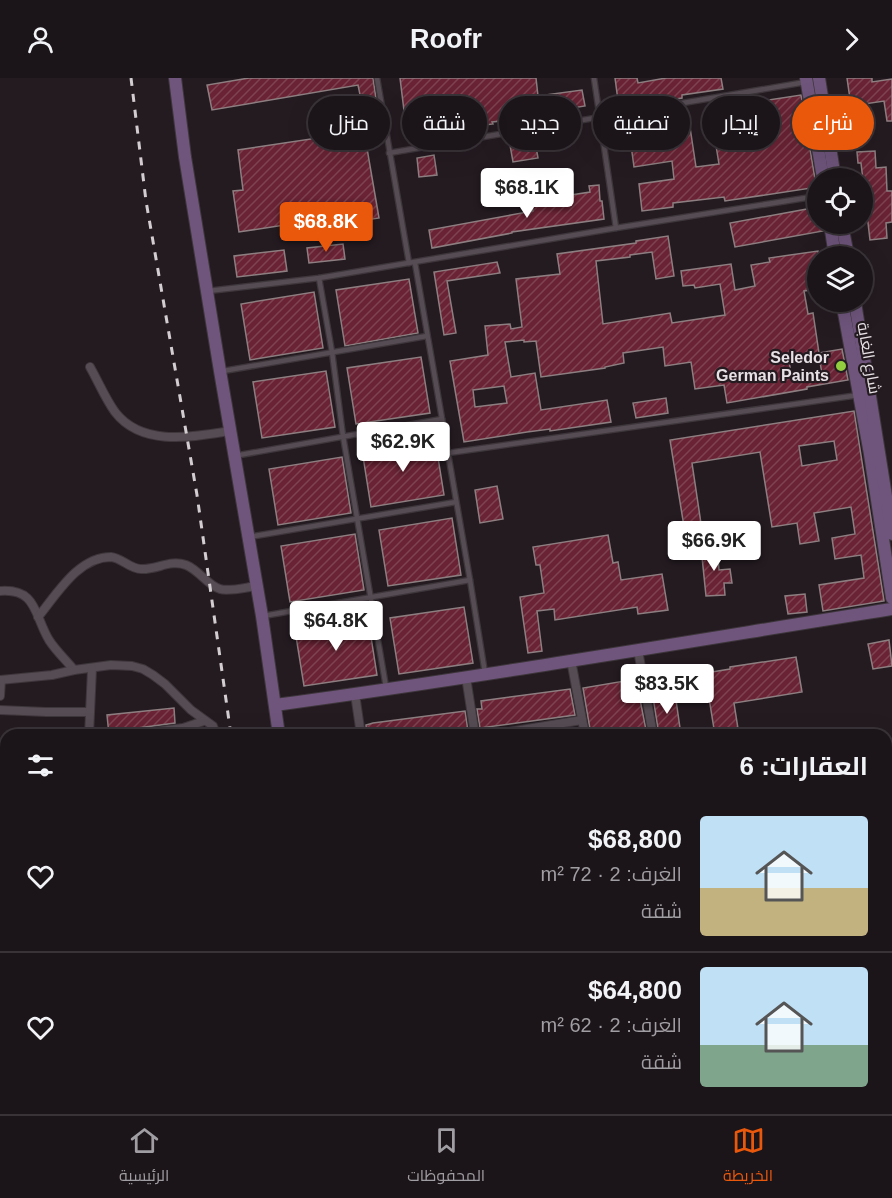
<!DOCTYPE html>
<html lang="ar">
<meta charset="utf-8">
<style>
body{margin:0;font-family:Helvetica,Cairo,sans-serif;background:#282126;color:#f1f3f6;direction:rtl;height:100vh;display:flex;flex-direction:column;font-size:22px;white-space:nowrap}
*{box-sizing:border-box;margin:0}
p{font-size:20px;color:#a09ea2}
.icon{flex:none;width:33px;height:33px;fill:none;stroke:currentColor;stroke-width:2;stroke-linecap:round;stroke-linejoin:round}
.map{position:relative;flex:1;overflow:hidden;direction:ltr}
.drawer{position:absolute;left:0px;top:651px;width:892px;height:386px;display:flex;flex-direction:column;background:#1b1419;border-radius:18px 18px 0 0;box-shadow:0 6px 24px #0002,0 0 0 2px #393338;direction:rtl}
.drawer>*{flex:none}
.banner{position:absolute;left:18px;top:18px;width:856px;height:54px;direction:rtl;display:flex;gap:12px}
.tools{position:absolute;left:807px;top:90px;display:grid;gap:12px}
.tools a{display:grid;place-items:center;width:66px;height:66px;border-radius:50%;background:#1b1419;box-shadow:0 6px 24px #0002,0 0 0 2px #393338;font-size:30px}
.price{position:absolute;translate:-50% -51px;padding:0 14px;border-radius:6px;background:#fff;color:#222;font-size:20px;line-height:39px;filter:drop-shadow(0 2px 3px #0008)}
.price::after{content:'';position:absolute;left:50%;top:36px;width:18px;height:14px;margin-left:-9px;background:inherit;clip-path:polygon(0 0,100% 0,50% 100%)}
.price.selected{background:#ea580c;color:#fff}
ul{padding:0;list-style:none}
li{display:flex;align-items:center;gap:18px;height:150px;padding:0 24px}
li+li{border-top:2px solid #393338}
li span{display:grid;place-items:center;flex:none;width:168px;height:120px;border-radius:6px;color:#555}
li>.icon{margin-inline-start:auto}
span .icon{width:72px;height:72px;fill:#fffc;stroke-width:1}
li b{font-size:26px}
h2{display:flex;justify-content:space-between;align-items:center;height:72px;padding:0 24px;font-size:26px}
.chip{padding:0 21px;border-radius:27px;background:#1b1419;box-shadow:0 6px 24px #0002,0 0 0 2px #393338;font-size:21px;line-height:54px}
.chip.selected{background:#ea580c;color:#fff}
header{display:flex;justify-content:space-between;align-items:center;height:78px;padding:0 24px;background:#1b1419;font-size:27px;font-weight:600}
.dock{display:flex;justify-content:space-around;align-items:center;height:84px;border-top:2px solid #393338;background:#1b1419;font-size:16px;color:#a09ea2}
.dock a{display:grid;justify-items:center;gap:3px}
.dock .selected{color:#ea580c}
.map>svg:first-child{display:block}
.building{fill:url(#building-hatch);stroke:#8d7f81;stroke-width:1.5;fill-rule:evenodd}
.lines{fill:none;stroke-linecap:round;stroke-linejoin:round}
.lane-casing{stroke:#3d363b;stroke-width:7}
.street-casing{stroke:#3d363b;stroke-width:10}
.secondary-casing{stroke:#3d363b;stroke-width:14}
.lane{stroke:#564c53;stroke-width:4.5}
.street{stroke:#564c53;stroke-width:8}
.secondary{stroke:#6f557c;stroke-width:12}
.rail{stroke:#d3cdd1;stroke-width:3;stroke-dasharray:8 8;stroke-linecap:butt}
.poi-dot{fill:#92cd3f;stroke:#241b21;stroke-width:2}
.labels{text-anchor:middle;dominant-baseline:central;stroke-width:4.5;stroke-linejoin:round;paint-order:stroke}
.poi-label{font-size:16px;font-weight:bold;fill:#e7e1e5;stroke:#241b21;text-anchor:end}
.street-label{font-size:16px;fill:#e7e1e5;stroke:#241b21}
</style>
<header><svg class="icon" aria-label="forward" viewBox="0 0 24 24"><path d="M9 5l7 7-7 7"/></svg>Roofr<svg class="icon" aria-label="person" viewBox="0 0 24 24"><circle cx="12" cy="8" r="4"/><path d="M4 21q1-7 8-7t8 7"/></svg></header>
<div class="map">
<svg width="892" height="1036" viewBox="0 0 892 1036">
<defs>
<pattern id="building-hatch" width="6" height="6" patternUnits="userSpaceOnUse" patternTransform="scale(1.5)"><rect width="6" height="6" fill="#692334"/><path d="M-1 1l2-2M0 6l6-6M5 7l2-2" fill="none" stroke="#7e4351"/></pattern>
</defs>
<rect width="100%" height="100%" fill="#241b21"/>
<g class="building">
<polygon points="249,0 373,0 377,28 363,31 358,7 212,32 207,7"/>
<polygon points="400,0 536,0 538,18 582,12 585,28 541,35 542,39 492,44 493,46 407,57"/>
<polygon points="615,0 637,0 638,5 666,0 721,0 723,11 682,17 682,20 619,30"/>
<polygon points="847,0 872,0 872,4 892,1 892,43 887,43 884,23 851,28"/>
<polygon points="801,17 815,101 818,109 725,123 724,119 673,125 673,129 642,133 639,106 674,101 672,83 634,89 628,45 688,36 696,89 719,86 710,31"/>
<polygon points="364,53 379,140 324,149 323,141 239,154 233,113 243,112 238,72"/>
<polygon points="535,63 538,80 513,84 510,67"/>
<polygon points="875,73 876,90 886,89 887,113 892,113 892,144 886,145 887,160 870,162 861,85 858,85 857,74"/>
<polygon points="434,77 437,97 419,99 417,80"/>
<polygon points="599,107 600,123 602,123 604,141 512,154 512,155 432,170 429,152 533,133 531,123 590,114 589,108"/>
<polygon points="818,129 818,146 822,146 823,153 735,169 730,145"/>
<path d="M668,158L674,198L656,201L652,174L630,177V179L596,183L603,246L670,235L672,245L725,237L720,206L695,210L694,207L683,208L681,193L731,186L735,212L755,208L751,187L770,184L769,180L818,173V211L804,213L808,236L813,235L819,275L842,271L848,302L807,309V311L727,325L724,307L695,311L691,284L665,288L663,269L623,275L624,285L605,289V290L541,299L536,263L524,264V262L505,264L511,299L535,295L541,332L607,322L611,344L550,353V351L527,354L464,364L450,283L488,277L485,248L510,246L511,251L522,249L516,201L560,196L557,176L636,165V163ZM819,278L822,296L792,301L789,283ZM504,308L507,325L475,329L473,312Z"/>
<polygon points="343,166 345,181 309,185 307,170"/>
<polygon points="284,172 287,193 237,199 234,178"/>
<polygon points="497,184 500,195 447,203 456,255 444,257 434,194"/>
<polygon points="409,201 418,255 345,268 336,212"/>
<polygon points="314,214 323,270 250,282 241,226"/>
<polygon points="421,279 430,335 356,346 347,290"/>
<polygon points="326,293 335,349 262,360 253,304"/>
<polygon points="666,320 668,335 636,340 633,325"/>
<path d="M854,333L884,523L823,533L819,507L864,500L861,477L835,481L832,460L855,456L851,429L814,435L819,463L800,466L797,445L772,449L760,374L692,385L703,459L686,461L670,362ZM834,363L837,382L802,388L799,368Z"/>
<polygon points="435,361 444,417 371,429 362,372"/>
<polygon points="342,379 351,435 278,447 269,391"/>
<polygon points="497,408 503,441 480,445 475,412"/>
<polygon points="452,440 461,497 388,508 379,452"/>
<polygon points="355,456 364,512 290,524 281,468"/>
<polygon points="608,457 613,485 618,484 621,502 662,496 668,532 638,536 637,529 555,542 554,531 537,533 542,573 528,575 520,519 544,515 540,487 536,487 533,469"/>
<polygon points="717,467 719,492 730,491 732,505 724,505 725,517 706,518 701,469"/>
<polygon points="805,516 807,534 788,536 785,518"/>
<polygon points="464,529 473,585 399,596 390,540"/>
<polygon points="368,540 377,597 304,608 295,552"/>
<polygon points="889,562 892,588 873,591 868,566"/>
<polygon points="796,579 802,614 734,625 739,657 715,657 705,595 730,591 730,589"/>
<polygon points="636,601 647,657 591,657 583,610"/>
<polygon points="570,611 575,637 480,650 477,631 482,631 481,623"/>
<polygon points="675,615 681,657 659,657 653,619"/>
<polygon points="174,630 175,645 130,651 127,652 125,656 109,657 107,637"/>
<polygon points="465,633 468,653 438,657 367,657 366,647 373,645"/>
</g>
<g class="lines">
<defs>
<g id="lane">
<polyline points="377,0 409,185"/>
<polyline points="594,0 616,150"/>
<polyline points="389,75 806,4"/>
<polyline points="415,185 470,502 485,595"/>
<polyline points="319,200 332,274 343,358 386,609"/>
<polyline points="208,213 319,200 616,150 818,118"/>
<polyline points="223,293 427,258"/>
<polyline points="448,375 859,317"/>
<polyline points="234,378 442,341"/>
<polyline points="249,459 456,424"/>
<polyline points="263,538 470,502"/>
</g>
<g id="street">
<path d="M90,289C98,303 105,320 115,334C142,369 192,359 230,353"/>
<path d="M0,513C37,510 34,537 49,562C56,573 66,582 74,592"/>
<path d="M38,539C57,516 78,479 111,479C122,480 130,491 141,491C157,492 170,481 186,487C199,492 207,507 220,511C229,514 247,509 257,508"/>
<polyline points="638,572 653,657"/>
<polyline points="571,582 585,657"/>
<polyline points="466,599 475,657"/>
<polyline points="0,602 52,597 74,592 111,587 132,588 143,591 153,597 165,606 191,632 213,648 216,657"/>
<polyline points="355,616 361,657"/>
<polyline points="0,618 1,602"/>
<polyline points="0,632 46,634 90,634"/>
<polyline points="89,657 92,591"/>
<polyline points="131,657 183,650 204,643"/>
<polyline points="490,657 582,642"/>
<polyline points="0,766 6,769"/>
<polyline points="886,945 892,944"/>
<polyline points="0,1021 6,1022"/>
<polyline points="242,1030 243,1036"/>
<polyline points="63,1036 63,1030"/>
<polyline points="159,1036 192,1030"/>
<polyline points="365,1036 374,1030"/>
</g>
<g id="secondary">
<polyline points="175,0 185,79 220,293 262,538 279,657"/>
<polyline points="806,0 823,100"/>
<polyline points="819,0 835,100"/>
<polyline points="830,146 835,178"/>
<polyline points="842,146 848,178"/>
<polyline points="842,224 870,376 892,520"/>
<polyline points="855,224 892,456"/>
<path d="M275,627C481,599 686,564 892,531"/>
<polyline points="886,755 892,754"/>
<polyline points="339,1030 339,1036"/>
</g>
</defs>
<use href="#lane" class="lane-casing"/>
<use href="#street" class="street-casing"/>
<use href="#secondary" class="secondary-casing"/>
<use href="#lane" class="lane"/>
<use href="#street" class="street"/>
<use href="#secondary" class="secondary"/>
<g class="rail">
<polyline points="131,0 146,123 197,417 231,657"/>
<polyline points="284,1030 285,1036"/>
</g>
</g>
<circle class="poi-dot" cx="841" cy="288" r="6"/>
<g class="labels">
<g class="poi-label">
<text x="829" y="279">Seledor<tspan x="829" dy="18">German Paints</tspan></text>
</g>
<g class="street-label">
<text transform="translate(869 280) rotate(80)">شارع الغابة</text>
</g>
</g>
</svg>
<div class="tools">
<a><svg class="icon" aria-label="locate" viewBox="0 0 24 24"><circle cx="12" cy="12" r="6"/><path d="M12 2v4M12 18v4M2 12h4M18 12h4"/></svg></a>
<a><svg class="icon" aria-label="layers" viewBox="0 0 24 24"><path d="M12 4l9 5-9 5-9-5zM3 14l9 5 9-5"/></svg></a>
</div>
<b class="price" style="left:527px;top:141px">$68.1K</b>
<b class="price selected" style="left:326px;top:175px">$68.8K</b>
<b class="price" style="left:403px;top:395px">$62.9K</b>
<b class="price" style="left:714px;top:494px">$66.9K</b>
<b class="price" style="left:336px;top:574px">$64.8K</b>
<b class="price" style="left:667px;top:637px">$83.5K</b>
<div class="banner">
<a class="chip selected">شراء</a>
<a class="chip">إيجار</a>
<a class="chip">تصفية</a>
<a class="chip">جديد</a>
<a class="chip">شقة</a>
<a class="chip">منزل</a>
</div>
<section class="drawer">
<h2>العقارات: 6<svg class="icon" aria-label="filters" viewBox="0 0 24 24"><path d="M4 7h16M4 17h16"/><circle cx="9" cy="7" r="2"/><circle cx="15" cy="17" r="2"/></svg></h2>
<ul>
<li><span style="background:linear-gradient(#bfe0f5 60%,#c2b280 0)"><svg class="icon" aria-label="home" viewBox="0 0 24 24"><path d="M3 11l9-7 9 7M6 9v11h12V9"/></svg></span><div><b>$68,800</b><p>الغرف: 2 · 72 m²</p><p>شقة</p></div><svg class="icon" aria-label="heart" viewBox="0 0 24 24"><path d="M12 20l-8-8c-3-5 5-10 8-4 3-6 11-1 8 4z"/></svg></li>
<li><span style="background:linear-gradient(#bfe0f5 65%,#7fa58c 0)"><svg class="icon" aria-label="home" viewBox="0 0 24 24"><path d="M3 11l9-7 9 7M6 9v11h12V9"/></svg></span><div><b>$64,800</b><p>الغرف: 2 · 62 m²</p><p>شقة</p></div><svg class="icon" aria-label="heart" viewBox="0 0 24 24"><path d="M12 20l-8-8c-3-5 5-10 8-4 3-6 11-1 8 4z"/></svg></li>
</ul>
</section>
</div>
<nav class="dock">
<a class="selected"><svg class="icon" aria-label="map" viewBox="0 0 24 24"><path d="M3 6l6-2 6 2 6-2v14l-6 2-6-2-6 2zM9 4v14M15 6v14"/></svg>الخريطة</a>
<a><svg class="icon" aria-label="saved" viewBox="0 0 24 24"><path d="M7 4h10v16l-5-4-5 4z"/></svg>المحفوظات</a>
<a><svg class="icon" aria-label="home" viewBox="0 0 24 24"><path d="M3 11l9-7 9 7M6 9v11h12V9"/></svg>الرئيسية</a>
</nav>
